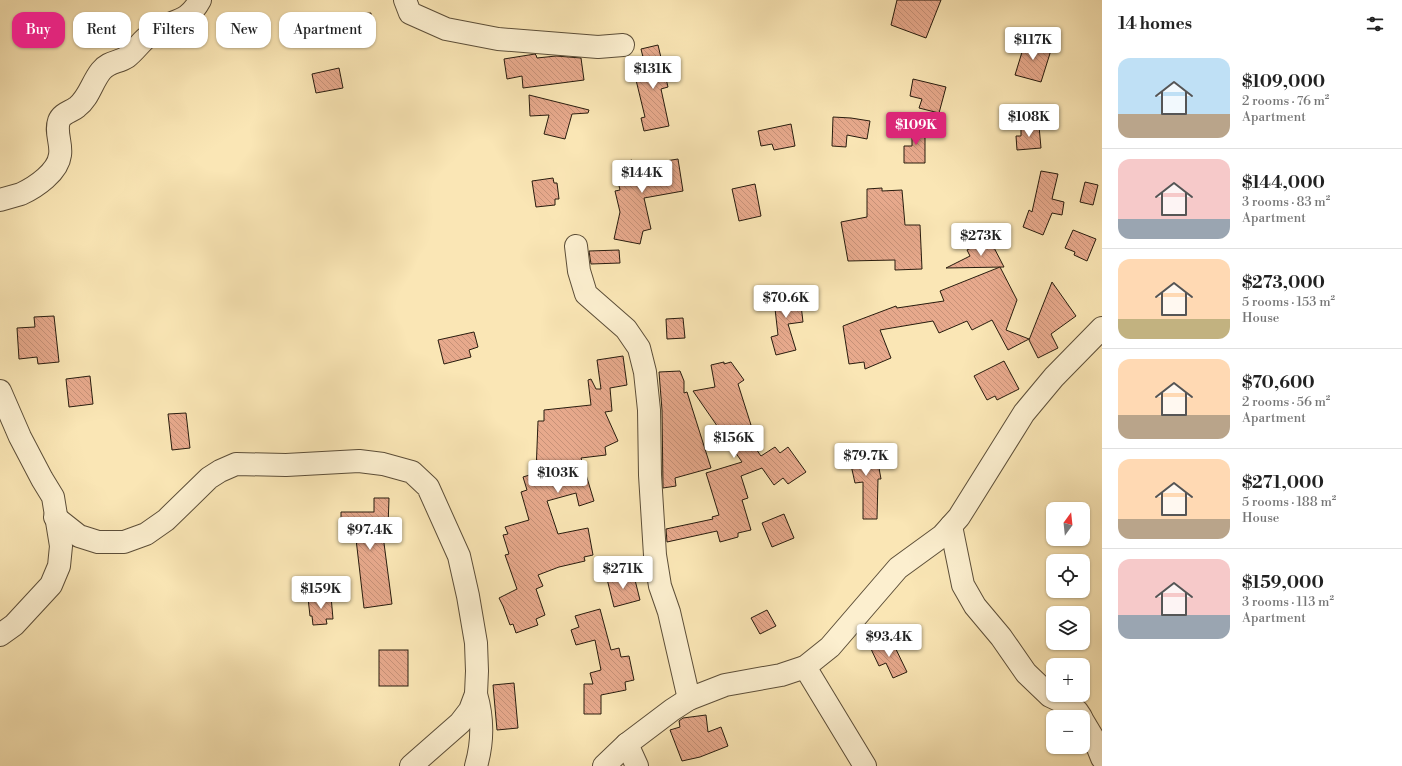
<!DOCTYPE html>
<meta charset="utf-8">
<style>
body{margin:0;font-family:"Libre Bodoni",serif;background:#f6f6f6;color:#222;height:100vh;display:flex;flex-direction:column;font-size:15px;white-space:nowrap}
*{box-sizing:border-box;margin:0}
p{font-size:13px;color:#767676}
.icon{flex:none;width:22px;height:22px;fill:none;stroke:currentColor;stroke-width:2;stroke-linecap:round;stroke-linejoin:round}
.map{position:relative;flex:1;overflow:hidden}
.sheet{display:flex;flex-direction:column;background:#fff;width:300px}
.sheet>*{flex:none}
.guide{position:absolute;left:12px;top:12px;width:380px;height:36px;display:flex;gap:8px}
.needle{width:26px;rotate:15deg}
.buttons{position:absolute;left:1046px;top:502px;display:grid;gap:8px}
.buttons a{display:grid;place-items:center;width:44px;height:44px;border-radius:8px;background:#fff;box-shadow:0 1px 3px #0004;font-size:20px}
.price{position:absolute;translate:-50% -34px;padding:0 9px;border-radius:4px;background:#fff;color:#222;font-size:13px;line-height:26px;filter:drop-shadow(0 1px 2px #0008)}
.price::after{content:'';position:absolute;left:50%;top:24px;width:12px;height:9px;margin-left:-6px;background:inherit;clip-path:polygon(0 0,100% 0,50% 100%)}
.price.selected{background:#db2777;color:#fff}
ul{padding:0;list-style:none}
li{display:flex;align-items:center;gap:12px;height:100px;padding:0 16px}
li+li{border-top:1px solid #e0e0e0}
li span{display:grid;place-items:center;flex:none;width:112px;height:80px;border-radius:12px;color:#555}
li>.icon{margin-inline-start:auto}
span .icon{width:48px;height:48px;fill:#fffc;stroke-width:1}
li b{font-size:17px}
h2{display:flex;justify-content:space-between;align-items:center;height:48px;padding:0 16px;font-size:17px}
.chip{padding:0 14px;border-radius:12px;background:#fff;box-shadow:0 1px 3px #0004;font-size:14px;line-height:36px}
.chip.selected{background:#db2777;color:#fff}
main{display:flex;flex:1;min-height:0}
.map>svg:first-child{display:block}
.building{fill:url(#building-back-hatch);stroke:#281c0e}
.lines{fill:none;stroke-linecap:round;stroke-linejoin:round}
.minor-casing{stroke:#5c4e38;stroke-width:24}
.minor{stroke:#fcefcf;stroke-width:22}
</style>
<main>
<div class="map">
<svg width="1102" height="766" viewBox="0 0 1102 766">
<defs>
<pattern id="building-back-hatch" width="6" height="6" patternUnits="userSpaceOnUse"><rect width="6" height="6" fill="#e7a98c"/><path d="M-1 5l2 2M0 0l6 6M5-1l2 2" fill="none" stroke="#c69178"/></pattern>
</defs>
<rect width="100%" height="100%" fill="#fae6b5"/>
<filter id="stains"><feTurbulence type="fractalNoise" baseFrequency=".005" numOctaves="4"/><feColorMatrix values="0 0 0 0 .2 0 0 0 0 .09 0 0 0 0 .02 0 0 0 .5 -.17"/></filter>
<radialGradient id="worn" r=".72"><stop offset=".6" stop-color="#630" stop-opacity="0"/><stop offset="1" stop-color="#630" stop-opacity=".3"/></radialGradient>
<g class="building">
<polygon points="897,0 941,0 926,38 891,25"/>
<polygon points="371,13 371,26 352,27 351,14"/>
<polygon points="1026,39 1052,47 1041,82 1015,75"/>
<polygon points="658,45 668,87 661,89 669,126 644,131 641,118 645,117 636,80 648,78 641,49"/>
<polygon points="535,54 536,55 537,58 556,56 581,58 584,80 523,88 522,76 507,79 504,59"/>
<polygon points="339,68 343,88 316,93 312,74"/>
<polygon points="913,79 946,87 939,113 919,108 922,99 910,96"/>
<polygon points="529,95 589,110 588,113 572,114 565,139 544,134 549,115 530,116"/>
<polygon points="833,117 851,118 870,121 867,139 847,135 846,147 832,146"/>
<polygon points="791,124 795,146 774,150 772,144 761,146 758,131"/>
<polygon points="925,125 925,163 904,163 904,146 912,146 912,126"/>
<polygon points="1039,126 1041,148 1017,150 1016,136 1021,136 1021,127"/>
<polygon points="678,159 683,191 644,198 651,229 643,231 640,244 614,239 620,212 615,191 620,190 614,165 632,160 634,166"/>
<polygon points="1041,171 1058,174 1052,199 1064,202 1062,215 1052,213 1043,235 1023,227 1029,210 1032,212"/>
<polygon points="553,178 554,183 557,183 559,199 555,199 555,205 536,207 532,181"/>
<polygon points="1085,182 1098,185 1093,205 1080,202"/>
<polygon points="755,184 761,216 739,221 732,189"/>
<polygon points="882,188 882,191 902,190 905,225 920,225 922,269 895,270 895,260 848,261 841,222 867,217 867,189"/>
<polygon points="1073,230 1096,239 1087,261 1074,255 1075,252 1065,248"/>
<polygon points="989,238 1004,267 946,268 970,256 967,250"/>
<polygon points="619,250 620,263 591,264 589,251"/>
<polygon points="1000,267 1017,300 1006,330 1029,339 1008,350 992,320 972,330 967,321 939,333 933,321 880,330 891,358 865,369 864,362 849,364 843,326 896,306 897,308 944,301 940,291"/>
<polygon points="1052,282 1076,316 1051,334 1058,348 1038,358 1029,340"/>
<polygon points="799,288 803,322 788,324 796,350 776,355 771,337 778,335 773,291"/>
<polygon points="54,316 59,362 38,364 37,357 19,359 17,328 35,327 34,317"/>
<polygon points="683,318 685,338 667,339 666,319"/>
<polygon points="474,332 478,347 469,350 471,357 444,364 438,340"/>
<polygon points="623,356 627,385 610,388 612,411 605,412 618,441 605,447 606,455 581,458 594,501 579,506 576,493 547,501 558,534 588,528 593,555 584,557 585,561 559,567 538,575 543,586 536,589 545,615 536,619 538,625 516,633 513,624 510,625 503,606 499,598 517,589 505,555 509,554 503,535 508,534 505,527 529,520 521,492 527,490 523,477 536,473 538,421 544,421 544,410 591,405 588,380 591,379 596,389 601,389 597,360"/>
<polygon points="1004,361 1019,389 997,400 995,396 987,400 974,376"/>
<polygon points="724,362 724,364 731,362 744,380 738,384 751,425 741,428 761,456 775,447 780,453 788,447 806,472 788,484 783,478 774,485 762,468 741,476 748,498 742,500 751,530 738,533 738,537 720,542 717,531 667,542 666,529 713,519 712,517 719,515 706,473 742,462 693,391 715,387 711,365"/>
<polygon points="680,371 684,381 684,393 687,392 711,468 675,478 676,486 663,488 662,410 659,372"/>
<polygon points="90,376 93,404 69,407 66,379"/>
<polygon points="186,413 190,448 172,450 168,414"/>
<polygon points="875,446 881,479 878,479 877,519 863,519 863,482 855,483 851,465 847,466 844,452"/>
<polygon points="374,498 389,498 388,528 382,528 392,604 364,608 356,539 341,539 341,512 374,512"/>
<polygon points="784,514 794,538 772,547 762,523"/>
<polygon points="629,573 631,581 635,580 640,600 614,607 607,579"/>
<polygon points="331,596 333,619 326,619 327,624 313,625 312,616 310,616 308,598"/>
<polygon points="600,609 611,650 619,648 621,657 629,656 634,680 625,682 626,690 601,695 601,714 584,714 584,684 593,684 590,673 601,670 595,640 576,645 571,630 579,627 575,616"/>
<polygon points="767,610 776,626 760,634 751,618"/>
<polygon points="891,639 907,672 893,678 886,663 879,666 871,649"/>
<rect x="379" y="650" width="29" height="36"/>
<polygon points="514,683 518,728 497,730 493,685"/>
<polygon points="706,715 708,732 721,727 728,746 700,757 682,761 670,730 680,727 679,721 683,718"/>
</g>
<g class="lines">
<defs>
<g id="minor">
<polyline points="405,0 410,13 446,29 498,39 598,47 623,45"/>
<path d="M0,200C7,198 14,196 21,194C36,187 58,172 60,155C62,144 55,132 59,121C62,113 71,112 77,107C89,98 92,82 101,71C109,61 118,63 127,57C136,50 142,40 151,34C171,18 186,26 200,0"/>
<polyline points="576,246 579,271 586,294 626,329 639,348 645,372 649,410 650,475 655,555 660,586 669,612 689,699"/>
<polyline points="0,391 20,437 42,479 53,497 61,546 59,566 51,585 14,625 0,635"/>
<polyline points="55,517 79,536 98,542 124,542 146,534 166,520 209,478 220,471 236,464 286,465 359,461 383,464 412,472 428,487 459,556 468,596 476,643 477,671 476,694 470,710 460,723 411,766"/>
<polyline points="951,526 963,585 975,606 1001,637 1026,673 1050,696 1069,705 1077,711 1081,717"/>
<polyline points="805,667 865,766"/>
<path d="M476,694C483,718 483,742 476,766"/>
<polyline points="1083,721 1096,743 1102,758"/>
<polyline points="627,744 637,766"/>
<polyline points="604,766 627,744 672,710 689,699 725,685 781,675 805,667 830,647 898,568 942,536 959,517 1024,413 1054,377 1102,328"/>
</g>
</defs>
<use href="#minor" class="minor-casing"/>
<use href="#minor" class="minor"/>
</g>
<rect width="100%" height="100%" filter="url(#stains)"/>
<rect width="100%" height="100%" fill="url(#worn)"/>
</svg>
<div class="buttons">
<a><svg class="needle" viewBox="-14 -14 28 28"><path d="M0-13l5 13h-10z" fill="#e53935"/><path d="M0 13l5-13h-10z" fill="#767676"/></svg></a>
<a><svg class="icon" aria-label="locate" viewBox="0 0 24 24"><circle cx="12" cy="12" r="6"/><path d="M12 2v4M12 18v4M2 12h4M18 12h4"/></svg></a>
<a><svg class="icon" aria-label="layers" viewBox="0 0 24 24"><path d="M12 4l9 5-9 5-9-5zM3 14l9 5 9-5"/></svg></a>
<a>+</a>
<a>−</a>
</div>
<b class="price" style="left:1033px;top:61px">$117K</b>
<b class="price" style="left:653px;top:90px">$131K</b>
<b class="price" style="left:1029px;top:138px">$108K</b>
<b class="price selected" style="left:916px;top:146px">$109K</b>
<b class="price" style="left:642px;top:194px">$144K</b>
<b class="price" style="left:981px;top:257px">$273K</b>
<b class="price" style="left:786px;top:319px">$70.6K</b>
<b class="price" style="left:734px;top:459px">$156K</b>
<b class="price" style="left:866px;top:477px">$79.7K</b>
<b class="price" style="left:558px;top:494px">$103K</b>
<b class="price" style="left:370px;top:551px">$97.4K</b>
<b class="price" style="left:623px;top:590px">$271K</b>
<b class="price" style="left:321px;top:610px">$159K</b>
<b class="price" style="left:889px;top:658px">$93.4K</b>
<div class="guide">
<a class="chip selected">Buy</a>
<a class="chip">Rent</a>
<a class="chip">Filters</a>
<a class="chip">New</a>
<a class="chip">Apartment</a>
</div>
</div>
<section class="sheet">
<h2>14 homes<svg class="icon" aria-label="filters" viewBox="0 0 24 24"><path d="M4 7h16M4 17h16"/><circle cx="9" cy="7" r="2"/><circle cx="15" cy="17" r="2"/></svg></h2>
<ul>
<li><span style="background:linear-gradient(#bfe0f5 70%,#b9a48a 0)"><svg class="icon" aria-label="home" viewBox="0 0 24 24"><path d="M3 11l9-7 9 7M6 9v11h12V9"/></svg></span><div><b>$109,000</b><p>2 rooms · 76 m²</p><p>Apartment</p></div></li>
<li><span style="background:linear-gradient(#f6c9c9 75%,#9aa5b1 0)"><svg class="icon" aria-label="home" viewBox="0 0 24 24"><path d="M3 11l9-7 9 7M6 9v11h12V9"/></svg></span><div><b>$144,000</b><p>3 rooms · 83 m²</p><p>Apartment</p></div></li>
<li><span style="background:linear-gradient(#ffd9b3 75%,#c2b280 0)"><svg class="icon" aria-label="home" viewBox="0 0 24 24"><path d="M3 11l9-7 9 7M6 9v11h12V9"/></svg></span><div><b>$273,000</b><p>5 rooms · 153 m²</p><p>House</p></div></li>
<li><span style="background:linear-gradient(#ffd9b3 70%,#b9a48a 0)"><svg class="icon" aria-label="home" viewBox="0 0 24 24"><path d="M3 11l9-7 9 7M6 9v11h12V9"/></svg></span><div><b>$70,600</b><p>2 rooms · 56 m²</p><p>Apartment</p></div></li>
<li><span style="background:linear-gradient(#ffd9b3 75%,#b9a48a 0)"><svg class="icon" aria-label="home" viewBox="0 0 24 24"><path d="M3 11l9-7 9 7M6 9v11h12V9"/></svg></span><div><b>$271,000</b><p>5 rooms · 188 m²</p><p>House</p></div></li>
<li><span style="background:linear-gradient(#f6c9c9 70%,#9aa5b1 0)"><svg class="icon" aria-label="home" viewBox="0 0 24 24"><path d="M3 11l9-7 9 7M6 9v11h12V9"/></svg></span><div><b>$159,000</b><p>3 rooms · 113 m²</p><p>Apartment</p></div></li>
</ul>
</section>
</main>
